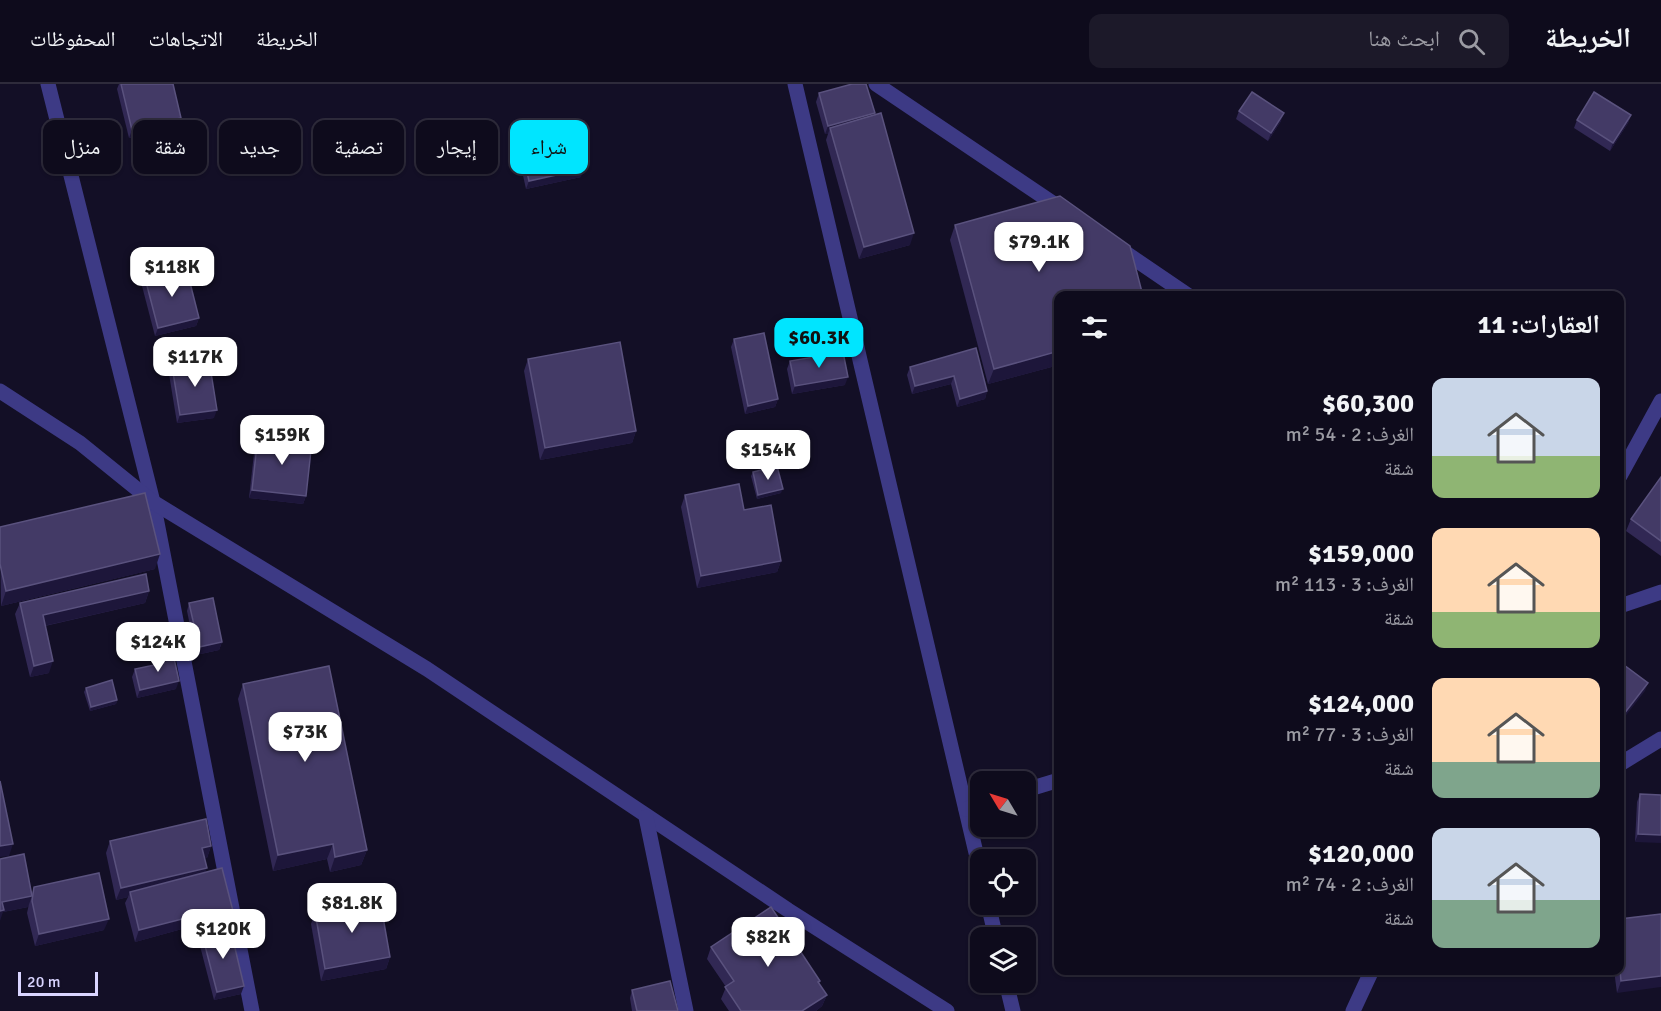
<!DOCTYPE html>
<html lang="ar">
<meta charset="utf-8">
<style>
body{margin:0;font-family:Signika,"Noto Naskh Arabic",sans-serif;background:#1c1929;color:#f1f3f6;direction:rtl;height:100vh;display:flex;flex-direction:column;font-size:22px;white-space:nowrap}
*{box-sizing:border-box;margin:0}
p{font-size:20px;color:#9b9ba3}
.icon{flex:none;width:33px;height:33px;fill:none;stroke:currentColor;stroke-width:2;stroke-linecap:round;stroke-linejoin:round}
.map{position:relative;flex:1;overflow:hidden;direction:ltr}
.side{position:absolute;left:1054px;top:207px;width:570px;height:684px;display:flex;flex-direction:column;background:#0e0b1c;border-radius:12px;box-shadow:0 2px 4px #0004,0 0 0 2px #2e2b3b;direction:rtl}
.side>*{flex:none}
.guide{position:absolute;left:18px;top:36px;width:570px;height:54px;direction:rtl;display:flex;gap:12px}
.needle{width:39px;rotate:308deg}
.fabs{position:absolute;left:970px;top:687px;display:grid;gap:12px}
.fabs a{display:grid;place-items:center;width:66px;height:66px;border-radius:12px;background:#0e0b1c;box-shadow:0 2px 4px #0004,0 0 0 2px #2e2b3b;font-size:30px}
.scale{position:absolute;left:18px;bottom:15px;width:80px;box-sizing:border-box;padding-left:6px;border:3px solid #d9d4ff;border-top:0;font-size:16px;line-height:21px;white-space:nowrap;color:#d9d4ff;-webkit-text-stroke:4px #130f26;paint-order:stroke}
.price{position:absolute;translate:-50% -51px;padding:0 14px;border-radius:12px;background:#fff;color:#222;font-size:20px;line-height:39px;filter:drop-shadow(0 2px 3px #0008)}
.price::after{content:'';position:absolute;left:50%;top:36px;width:18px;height:14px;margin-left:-9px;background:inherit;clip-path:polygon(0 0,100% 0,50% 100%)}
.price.on{background:#00e5ff;color:#111}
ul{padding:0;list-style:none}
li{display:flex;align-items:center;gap:18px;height:150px;padding:0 24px}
li span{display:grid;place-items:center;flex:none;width:168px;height:120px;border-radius:12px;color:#555}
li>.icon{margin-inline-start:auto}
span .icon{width:72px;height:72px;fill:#fffc;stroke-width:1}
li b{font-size:26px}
h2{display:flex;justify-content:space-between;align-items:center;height:72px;padding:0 24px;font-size:26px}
.pill{padding:0 21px;border-radius:12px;background:#0e0b1c;box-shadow:0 2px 4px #0004,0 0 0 2px #2e2b3b;font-size:21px;line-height:54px}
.pill.on{background:#00e5ff;color:#111}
header{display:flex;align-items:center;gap:36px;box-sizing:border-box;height:84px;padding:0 30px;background:#0e0b1c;border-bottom:2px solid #2e2b3b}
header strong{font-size:28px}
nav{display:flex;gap:33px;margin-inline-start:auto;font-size:21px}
.search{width:420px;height:54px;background:#1c1929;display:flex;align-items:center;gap:15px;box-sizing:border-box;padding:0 21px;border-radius:12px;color:#9b9ba3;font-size:22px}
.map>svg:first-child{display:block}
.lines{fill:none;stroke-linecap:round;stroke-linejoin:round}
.street{stroke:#3d3a85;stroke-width:15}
.wall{fill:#312854}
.shaded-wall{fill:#1d163a}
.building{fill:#433a66;stroke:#5a527e;stroke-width:1.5}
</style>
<header>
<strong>الخريطة</strong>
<div class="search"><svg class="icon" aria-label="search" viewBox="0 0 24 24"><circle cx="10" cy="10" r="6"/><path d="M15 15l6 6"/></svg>ابحث هنا</div>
<nav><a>الخريطة</a><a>الاتجاهات</a><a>المحفوظات</a></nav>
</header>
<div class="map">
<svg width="1661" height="927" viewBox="0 0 1661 927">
<rect width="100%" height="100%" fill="#130f26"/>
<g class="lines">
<g class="street">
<polyline points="48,0 153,418 252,927"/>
<polyline points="795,0 981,790"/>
<polyline points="876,0 1063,126"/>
<polyline points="1117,163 1189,212"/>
<polyline points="0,307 80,359 153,418 427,585 788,826 947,927"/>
<polyline points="1620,392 1661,317"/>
<polyline points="1620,522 1661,508"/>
<polyline points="1620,680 1661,655"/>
<polyline points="1026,706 1059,696"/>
<polyline points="966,725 981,720"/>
<polyline points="646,733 686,927"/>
<polyline points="988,820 996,854"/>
<polyline points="1006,898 1013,927"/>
<polyline points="1353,927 1372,886"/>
</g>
</g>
<g class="wall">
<polygon points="119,0 173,0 178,42 129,54 117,5"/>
<polygon points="819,9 874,32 910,161 859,175 826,56 828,50 825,50 816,18"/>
<polygon points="1239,27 1281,37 1268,57 1236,35"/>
<polygon points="1631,31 1628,39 1610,67 1574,44 1577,36"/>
<polygon points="518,47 581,93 526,105 515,55"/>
<polygon points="955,141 1059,212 1059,281 988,300 950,156"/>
<polygon points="145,194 199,234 196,242 155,252 142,202"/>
<polygon points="734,255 778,315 775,323 745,330 731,263"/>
<polygon points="976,264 987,307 985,315 957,323 951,300 912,310 907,291 910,283"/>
<polygon points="528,275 636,347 632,359 540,376 524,287"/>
<polygon points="790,277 845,301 792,310 787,285"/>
<polygon points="172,282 214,334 177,339 169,290"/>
<polygon points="258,352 306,412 303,420 249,414 255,360"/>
<polygon points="753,388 781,409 757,415 751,392"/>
<polygon points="1661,393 1661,472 1626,447 1631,435"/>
<polygon points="685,411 744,426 781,477 777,488 697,504 681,423"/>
<polygon points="0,443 155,485 1,522"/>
<polygon points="149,507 145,519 45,542 49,589 30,593 15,530 20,519"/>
<polygon points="189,519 222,558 219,566 196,571 187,527"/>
<polygon points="162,567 176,605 137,614 132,593 135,585 159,580 159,575"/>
<polygon points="243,600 367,766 361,781 330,788 327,775 273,787 238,615"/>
<polygon points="86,604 117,616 116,620 90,627 84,608"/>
<polygon points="1640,710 1661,711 1635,758 1637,718"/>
<polygon points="110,757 211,762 207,774 205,774 205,788 234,831 230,842 191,852 182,845 135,858 125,819 128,813 116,816 106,769"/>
<polygon points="0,775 32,810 34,803 104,846 35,862 27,829 29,820 28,823 3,828"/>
<polygon points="315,828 390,873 386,885 321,897 311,840"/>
<polygon points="1661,830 1617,909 1614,886 1620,886"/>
<polygon points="202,850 241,910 214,916 199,858"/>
<polygon points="711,863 820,897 819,900 827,911 822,922 816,927 729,927 721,915 726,903 707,875"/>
<polygon points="632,906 678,927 632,927 630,914"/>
</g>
<g class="shaded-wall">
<polygon points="875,29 872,37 830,44 828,50 825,50 828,42"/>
<polygon points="1284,29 1281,37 1268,57 1271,49"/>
<polygon points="1631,31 1628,39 1610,67 1613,59"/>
<polygon points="181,34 178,42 129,54 132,46"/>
<polygon points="584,85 581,93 526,105 529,97"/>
<polygon points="914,149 910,161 859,175 864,163"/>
<polygon points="199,234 196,242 155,252 158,244"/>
<polygon points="1059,267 1059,281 988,300 994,285"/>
<polygon points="954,292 951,300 912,310 915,302"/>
<polygon points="848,293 845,301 792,310 795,302"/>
<polygon points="987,307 985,315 957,323 960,315"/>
<polygon points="778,315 775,323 745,330 748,322"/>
<polygon points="217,326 214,334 177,339 180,331"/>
<polygon points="636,347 632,359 540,376 545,364"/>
<polygon points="783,405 781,409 757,415 758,411"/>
<polygon points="252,406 306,412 303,420 249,414"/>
<polygon points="160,470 155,485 1,522 6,507"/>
<polygon points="781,477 777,488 697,504 701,492"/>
<polygon points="149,507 145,519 39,543 43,531"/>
<polygon points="222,558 219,566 196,571 199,563"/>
<polygon points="53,577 49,589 30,593 34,582"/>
<polygon points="179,597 176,605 137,614 140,606"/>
<polygon points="1648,599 1645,607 1620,639 1620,635"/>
<polygon points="117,616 116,620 90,627 91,623"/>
<polygon points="1638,750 1661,751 1661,759 1635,758"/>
<polygon points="13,760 9,772 0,773 0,762"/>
<polygon points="333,760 327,775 273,787 278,771"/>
<polygon points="211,762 207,774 198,776 202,764"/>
<polygon points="367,766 361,781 330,788 335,773"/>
<polygon points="207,784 202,796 130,808 128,813 116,816 121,804"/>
<polygon points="32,812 28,823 3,828 0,837 0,824 2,818"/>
<polygon points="234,831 230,842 191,852 195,841"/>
<polygon points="186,834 182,845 135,858 139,846"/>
<polygon points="109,835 104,846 35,862 39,850"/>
<polygon points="390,873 386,885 321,897 325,885"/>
<polygon points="1661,892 1661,903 1617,909 1621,897"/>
<polygon points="244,902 241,910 214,916 217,908"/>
<polygon points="827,911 822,922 816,927 802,927"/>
</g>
<g class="building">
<polygon points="121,0 173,0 181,34 132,46"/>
<polygon points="852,0 866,0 875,29 828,42 819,9"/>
<polygon points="1252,8 1284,29 1271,49 1239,27"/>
<polygon points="1594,8 1631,31 1613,59 1577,36"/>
<polygon points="881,29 914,149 864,163 830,44"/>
<polygon points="573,35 584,85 529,97 518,47"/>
<polygon points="1060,112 1130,162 1143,212 1059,212 1059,267 994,285 955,141"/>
<polygon points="186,183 199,234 158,244 145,194"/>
<polygon points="764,249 778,315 748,322 734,255"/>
<polygon points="620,258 636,347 545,364 528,275"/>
<polygon points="976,264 987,307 960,315 954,292 915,302 910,283"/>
<polygon points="843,268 848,293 795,302 790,277"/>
<polygon points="209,276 217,326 180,331 172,282"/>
<polygon points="258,352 312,357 306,412 252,406"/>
<polygon points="777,382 783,405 758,411 753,388"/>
<polygon points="1661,393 1661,457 1631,435"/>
<polygon points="739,400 744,426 771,421 781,477 701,492 685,411"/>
<polygon points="145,409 160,470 6,507 0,480 0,443"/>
<polygon points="146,490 149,507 43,531 53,577 34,582 20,519"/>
<polygon points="213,514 222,558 199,563 189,519"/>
<polygon points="172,565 179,597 140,606 135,585 164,579 162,567"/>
<polygon points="1620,578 1648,599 1620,635"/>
<polygon points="329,582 367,766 335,773 333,760 278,771 243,600"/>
<polygon points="112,596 117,616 91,623 86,604"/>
<polygon points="0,697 13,760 0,762"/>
<polygon points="1640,710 1661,711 1661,751 1638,750"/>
<polygon points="206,735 211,762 202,764 207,784 121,804 110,757"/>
<polygon points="24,770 32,812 2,818 4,826 0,827 0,775"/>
<polygon points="222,784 234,831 195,841 186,834 139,846 130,808"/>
<polygon points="99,789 109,835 39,850 32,817 34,803"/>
<polygon points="380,816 390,873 325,885 315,828"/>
<polygon points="771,823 820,897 818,898 827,911 802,927 741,927 725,903 734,897 711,863"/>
<polygon points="1661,830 1661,892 1621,897 1620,886 1620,835"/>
<polygon points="230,843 244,902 217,908 202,850"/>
<polygon points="670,897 678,927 637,927 632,906"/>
</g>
</svg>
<div class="fabs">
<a><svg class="needle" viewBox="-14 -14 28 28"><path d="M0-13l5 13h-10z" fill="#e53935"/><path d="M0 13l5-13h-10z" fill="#9b9ba3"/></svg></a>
<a><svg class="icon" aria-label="locate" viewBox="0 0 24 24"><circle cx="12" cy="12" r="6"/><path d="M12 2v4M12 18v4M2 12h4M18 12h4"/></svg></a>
<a><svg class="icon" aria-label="layers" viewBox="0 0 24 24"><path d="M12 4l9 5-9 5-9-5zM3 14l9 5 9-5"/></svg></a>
</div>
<div class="scale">20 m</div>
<b class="price" style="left:1039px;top:189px">$79.1K</b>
<b class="price" style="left:172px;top:214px">$118K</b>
<b class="price on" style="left:819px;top:285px">$60.3K</b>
<b class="price" style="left:195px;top:304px">$117K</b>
<b class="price" style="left:282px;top:382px">$159K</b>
<b class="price" style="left:768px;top:397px">$154K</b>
<b class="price" style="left:158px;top:589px">$124K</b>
<b class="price" style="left:305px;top:679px">$73K</b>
<b class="price" style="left:352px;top:850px">$81.8K</b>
<b class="price" style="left:223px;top:876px">$120K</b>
<b class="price" style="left:768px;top:884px">$82K</b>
<div class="guide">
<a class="pill on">شراء</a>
<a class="pill">إيجار</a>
<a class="pill">تصفية</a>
<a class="pill">جديد</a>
<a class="pill">شقة</a>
<a class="pill">منزل</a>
</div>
<section class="side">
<h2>العقارات: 11<svg class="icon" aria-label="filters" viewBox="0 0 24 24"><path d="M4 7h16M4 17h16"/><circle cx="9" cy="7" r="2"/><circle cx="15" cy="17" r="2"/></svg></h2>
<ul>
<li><span style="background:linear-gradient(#c9d6e8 65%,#8fb573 0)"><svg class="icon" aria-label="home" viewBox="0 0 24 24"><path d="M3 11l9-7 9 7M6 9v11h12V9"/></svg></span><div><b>$60,300</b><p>الغرف: 2 · 54 m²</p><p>شقة</p></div></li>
<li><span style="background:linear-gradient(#ffd9b3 70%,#8fb573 0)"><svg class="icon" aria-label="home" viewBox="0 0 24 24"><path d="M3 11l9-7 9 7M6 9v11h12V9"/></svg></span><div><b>$159,000</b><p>الغرف: 3 · 113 m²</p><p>شقة</p></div></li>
<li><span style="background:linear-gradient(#ffd9b3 70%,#7fa58c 0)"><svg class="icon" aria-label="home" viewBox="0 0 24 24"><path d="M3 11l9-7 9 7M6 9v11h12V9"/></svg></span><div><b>$124,000</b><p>الغرف: 3 · 77 m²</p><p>شقة</p></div></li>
<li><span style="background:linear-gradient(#c9d6e8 60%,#7fa58c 0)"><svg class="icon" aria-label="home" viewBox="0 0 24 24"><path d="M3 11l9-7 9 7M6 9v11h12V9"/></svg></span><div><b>$120,000</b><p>الغرف: 2 · 74 m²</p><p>شقة</p></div></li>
</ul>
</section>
</div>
